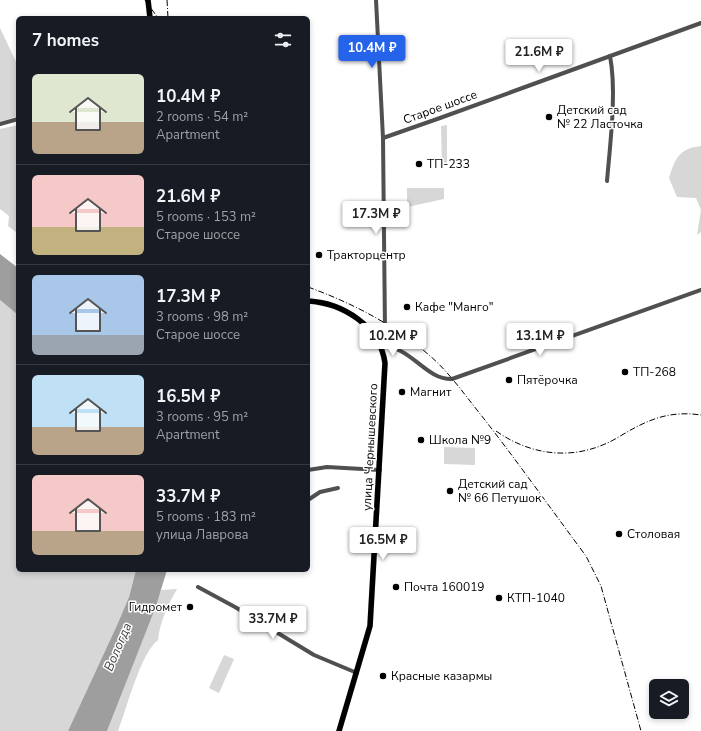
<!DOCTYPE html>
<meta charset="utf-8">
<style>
body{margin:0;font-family:"Nunito Sans",sans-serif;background:#242831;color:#f1f3f6;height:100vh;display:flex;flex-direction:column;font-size:15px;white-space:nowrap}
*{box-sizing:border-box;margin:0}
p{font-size:13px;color:#9ea1a6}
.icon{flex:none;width:22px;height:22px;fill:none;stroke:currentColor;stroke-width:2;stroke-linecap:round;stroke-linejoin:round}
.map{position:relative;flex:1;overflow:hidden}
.side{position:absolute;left:16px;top:16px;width:294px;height:556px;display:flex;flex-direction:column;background:#171b24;border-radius:6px;box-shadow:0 2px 6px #0003}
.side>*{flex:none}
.controls{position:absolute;left:649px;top:679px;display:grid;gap:8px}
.controls a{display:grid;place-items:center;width:40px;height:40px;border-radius:6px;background:#171b24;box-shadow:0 2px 6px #0003;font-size:20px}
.price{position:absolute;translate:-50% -34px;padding:0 9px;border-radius:4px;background:#fff;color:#222;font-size:13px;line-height:26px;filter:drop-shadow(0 1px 2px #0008)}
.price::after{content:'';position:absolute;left:50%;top:24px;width:12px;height:9px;margin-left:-6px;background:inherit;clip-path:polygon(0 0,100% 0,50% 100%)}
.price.selected{background:#2563eb;color:#fff}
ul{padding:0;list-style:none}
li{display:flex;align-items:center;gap:12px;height:100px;padding:0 16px}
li+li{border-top:1px solid #363941}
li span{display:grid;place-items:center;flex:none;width:112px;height:80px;border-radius:6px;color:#555}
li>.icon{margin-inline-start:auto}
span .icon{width:48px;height:48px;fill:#fffc;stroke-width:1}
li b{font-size:17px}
h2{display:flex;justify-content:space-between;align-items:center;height:48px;padding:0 16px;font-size:17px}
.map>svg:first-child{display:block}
.green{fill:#d7d7d7}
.water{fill:#9e9e9e}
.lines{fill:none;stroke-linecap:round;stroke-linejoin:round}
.major-casing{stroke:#dbdbdb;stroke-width:6}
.minor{stroke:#505050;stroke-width:4}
.major{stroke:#000;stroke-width:5.5}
.rail{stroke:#000;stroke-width:1;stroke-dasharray:6 2 1 2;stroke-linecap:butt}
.poi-dot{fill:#000;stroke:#fff;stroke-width:1.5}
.labels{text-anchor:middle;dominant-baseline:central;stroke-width:3;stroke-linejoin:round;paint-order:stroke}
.street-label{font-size:12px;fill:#000;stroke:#fff}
.poi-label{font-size:12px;fill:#000;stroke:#fff;text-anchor:start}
.water-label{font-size:13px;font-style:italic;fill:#3f3f3f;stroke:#fff}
</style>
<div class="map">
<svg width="701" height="731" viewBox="0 0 701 731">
<rect width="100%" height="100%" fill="#fff"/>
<g class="green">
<polygon points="0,28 18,66 18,116 0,122"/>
<polygon points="18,125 18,233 17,233 8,226 9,216 0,209 0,129"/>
<polygon points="447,125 447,165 442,167 441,126"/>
<path d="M701,146V232L697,235L701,210L696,198L677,197L669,178C675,159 679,148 701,146Z"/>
<polygon points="407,188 444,188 444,199 407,207"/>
<polygon points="0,300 18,315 18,570 136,570 129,597 118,623 68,731 0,731"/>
<polygon points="444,447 475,448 475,465 444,464"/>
<path d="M177,589C168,605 160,621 158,640C140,654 127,708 118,731H107L161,590Z"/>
<polygon points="224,655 234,659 219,693 209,688"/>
</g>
<g class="water">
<polygon points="0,254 18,268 18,315 0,300"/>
<polygon points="136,570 167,570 156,606 107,731 68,731 118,623 129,597"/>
</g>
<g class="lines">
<defs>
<g id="major">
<polyline points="148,0 150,18"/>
<path d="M308,301C343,303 380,326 385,363L370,626L339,731"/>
</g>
</defs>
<use href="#major" class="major-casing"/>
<g class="minor">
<polyline points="376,0 383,138 385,330 384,339 380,346"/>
<polyline points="0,124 18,119"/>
<polyline points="383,138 440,118 701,23"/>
<path d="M607,181C610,145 617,92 610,56"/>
<path d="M380,346C411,345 425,380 452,379L701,290"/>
<polyline points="308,470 327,467 380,470"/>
<polyline points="308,500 320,492 338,488"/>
<polyline points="198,587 235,607 314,655 357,673"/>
</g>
<use href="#major" class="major"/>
<g class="rail">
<polyline points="145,0 158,18"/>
<polyline points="167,0 168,18"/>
<path d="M308,287C352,303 393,324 429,355C449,372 464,394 481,415C517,461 551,509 586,556L601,586L641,731"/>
<path d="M496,431C533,457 577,461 617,438C645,421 667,410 701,415"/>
</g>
</g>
<g class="poi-dot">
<circle cx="549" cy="117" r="4"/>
<circle cx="419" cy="164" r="4"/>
<circle cx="319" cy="255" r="4"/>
<circle cx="407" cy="307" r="4"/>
<circle cx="625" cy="372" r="4"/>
<circle cx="509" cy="380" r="4"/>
<circle cx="402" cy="392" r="4"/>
<circle cx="421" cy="440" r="4"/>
<circle cx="450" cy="491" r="4"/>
<circle cx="619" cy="534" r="4"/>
<circle cx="396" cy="587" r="4"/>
<circle cx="499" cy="598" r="4"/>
<circle cx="190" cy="607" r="4"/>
<circle cx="383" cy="676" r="4"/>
</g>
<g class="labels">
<g class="street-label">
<text transform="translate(440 107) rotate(-20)">Старое шоссе</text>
<text transform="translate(370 447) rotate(-87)">улица Чернышевского</text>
</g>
<g class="poi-label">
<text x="557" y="110">Детский сад<tspan x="557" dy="14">№ 22 Ласточка</tspan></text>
<text x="427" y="164">ТП-233</text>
<text x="327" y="255">Тракторцентр</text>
<text x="415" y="307">Кафе "Манго"</text>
<text x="633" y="372">ТП-268</text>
<text x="517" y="380">Пятёрочка</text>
<text x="410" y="392">Магнит</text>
<text x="429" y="440">Школа №9</text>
<text x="458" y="484">Детский сад<tspan x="458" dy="14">№ 66 Петушок</tspan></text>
<text x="627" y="534">Столовая</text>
<text x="404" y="587">Почта 160019</text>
<text x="507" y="598">КТП-1040</text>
<text x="182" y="607" text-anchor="end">Гидромет</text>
<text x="391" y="676">Красные казармы</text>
</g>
<g class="water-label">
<text transform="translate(118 647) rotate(-67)">Вологда</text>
</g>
</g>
</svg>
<div class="controls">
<a><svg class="icon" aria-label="layers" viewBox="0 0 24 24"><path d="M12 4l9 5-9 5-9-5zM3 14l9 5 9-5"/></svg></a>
</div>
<b class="price selected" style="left:372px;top:69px">10.4M ₽</b>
<b class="price" style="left:539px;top:73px">21.6M ₽</b>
<b class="price" style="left:376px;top:235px">17.3M ₽</b>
<b class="price" style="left:393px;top:357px">10.2M ₽</b>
<b class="price" style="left:540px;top:357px">13.1M ₽</b>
<b class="price" style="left:383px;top:561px">16.5M ₽</b>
<b class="price" style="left:273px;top:640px">33.7M ₽</b>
<section class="side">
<h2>7 homes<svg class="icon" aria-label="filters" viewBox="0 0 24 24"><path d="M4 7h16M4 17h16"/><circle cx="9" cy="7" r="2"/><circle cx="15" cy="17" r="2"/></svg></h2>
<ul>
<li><span style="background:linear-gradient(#dfe7d0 60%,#b9a48a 0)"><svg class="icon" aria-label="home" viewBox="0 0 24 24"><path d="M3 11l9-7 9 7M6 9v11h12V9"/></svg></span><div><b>10.4M ₽</b><p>2 rooms · 54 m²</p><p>Apartment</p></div></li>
<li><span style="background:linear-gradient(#f6c9c9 65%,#c2b280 0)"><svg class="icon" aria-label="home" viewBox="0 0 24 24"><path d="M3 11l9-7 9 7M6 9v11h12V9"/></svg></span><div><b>21.6M ₽</b><p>5 rooms · 153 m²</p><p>Старое шоссе</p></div></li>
<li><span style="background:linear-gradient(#a9c7e8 75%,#9aa5b1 0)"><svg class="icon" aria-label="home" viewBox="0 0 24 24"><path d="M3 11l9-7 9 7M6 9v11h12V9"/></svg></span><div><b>17.3M ₽</b><p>3 rooms · 98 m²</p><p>Старое шоссе</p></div></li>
<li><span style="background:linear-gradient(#bfe0f5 65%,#b9a48a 0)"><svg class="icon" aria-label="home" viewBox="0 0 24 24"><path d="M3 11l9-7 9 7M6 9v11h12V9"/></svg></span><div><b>16.5M ₽</b><p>3 rooms · 95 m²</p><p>Apartment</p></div></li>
<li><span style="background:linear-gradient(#f6c9c9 70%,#b9a48a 0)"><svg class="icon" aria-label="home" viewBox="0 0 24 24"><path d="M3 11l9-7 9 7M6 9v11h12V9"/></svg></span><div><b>33.7M ₽</b><p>5 rooms · 183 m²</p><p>улица Лаврова</p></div></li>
</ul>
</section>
</div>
